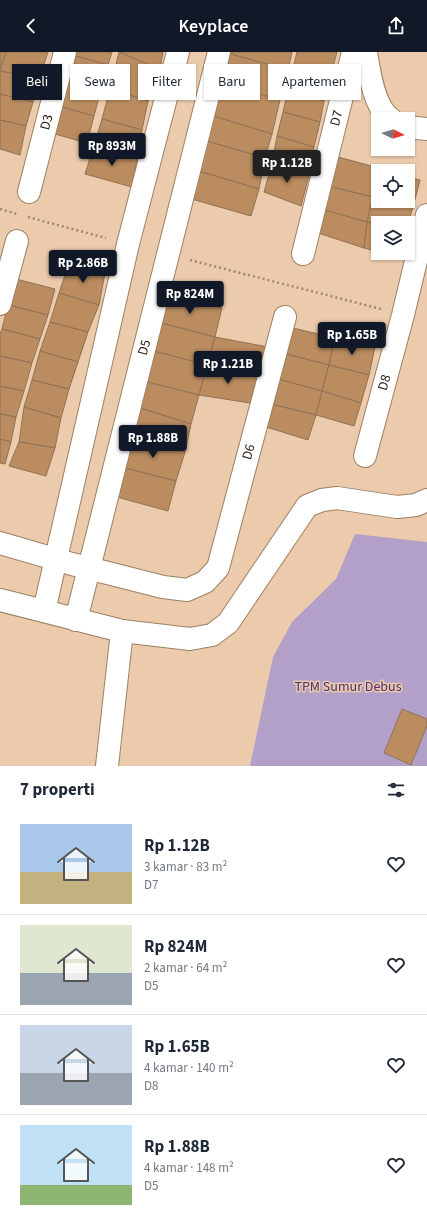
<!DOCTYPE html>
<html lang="id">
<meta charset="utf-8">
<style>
body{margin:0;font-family:"Source Sans 3",sans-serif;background:#f6f6f7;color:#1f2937;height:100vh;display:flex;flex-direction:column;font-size:15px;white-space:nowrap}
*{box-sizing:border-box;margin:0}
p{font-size:13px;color:#747a83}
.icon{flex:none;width:22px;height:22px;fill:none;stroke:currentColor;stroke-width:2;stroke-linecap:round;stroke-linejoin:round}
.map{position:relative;height:714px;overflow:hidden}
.details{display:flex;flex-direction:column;background:#fff;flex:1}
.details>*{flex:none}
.guide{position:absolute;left:12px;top:12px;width:403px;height:36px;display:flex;gap:8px}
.needle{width:26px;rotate:95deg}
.buttons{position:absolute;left:371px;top:60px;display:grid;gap:8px}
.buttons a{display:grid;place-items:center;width:44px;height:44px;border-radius:0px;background:#fff;box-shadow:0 1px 3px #0004;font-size:20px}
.price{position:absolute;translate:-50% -34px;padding:0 9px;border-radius:4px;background:#111827;color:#fff;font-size:13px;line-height:26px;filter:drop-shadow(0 1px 2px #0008)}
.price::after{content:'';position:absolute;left:50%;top:24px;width:12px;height:9px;margin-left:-6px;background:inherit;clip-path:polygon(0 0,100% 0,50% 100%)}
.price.selected{background:#222;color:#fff}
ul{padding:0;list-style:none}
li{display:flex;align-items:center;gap:12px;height:100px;padding:0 20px}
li+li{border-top:1px solid #e0e1e3}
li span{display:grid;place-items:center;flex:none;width:112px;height:80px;border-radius:0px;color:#555}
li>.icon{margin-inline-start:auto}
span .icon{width:48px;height:48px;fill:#fffc;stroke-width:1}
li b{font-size:17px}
h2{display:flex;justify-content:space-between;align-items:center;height:48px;padding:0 20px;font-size:17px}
.tag{padding:0 14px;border-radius:0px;background:#fff;box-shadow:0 1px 3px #0004;font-size:14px;line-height:36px}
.tag.selected{background:#111827;color:#fff}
header{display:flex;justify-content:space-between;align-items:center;height:52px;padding:0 20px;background:#111827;color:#fff;font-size:18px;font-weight:600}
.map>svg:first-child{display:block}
.green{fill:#b2a0c9}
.building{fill:#ba8c5f;stroke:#907256}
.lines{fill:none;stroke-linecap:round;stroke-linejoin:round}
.minor-casing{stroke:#9d7f62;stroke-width:24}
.path{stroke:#a08770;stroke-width:2.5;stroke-dasharray:2 3;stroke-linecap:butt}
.minor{stroke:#fff;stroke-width:22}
.labels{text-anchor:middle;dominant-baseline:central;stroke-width:3;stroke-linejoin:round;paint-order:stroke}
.street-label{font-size:14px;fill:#271b10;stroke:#eccbac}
.park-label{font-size:14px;fill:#4e2d6f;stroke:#eccbac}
</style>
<header><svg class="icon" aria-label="back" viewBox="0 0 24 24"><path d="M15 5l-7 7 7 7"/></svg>Keyplace<svg class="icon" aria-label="share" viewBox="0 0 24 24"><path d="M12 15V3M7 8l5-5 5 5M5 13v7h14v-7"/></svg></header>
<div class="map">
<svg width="427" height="714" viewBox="0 0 427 714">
<rect width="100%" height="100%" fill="#eccbac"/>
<polygon class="green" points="355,482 427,490 427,714 250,714 273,605 292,570 336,527"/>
<g class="building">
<polygon points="0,0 6,0 0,17"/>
<polygon points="6,0 48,0 39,27 0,19"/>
<polygon points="77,0 112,0 108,13 76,4"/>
<polygon points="119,0 160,17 148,49 110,37"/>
<polygon points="119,0 163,0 160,17"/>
<polygon points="227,0 292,0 288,18 227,1"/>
<polygon points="297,0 337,0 330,26 293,16"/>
<polygon points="227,1 288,18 280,48 219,30"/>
<polygon points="76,4 108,13 101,38 69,29"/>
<polygon points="293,16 330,26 324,49 288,38"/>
<polygon points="0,19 39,27 33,50 0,42"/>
<polygon points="69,29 101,38 94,64 62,55"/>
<polygon points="219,30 280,48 272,82 210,63"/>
<polygon points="110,37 148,49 142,78 102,67"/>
<polygon points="288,38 324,49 320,70 283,60"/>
<polygon points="0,42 33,50 26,74 0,68"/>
<polygon points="62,55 94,64 87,91 55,82"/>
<polygon points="283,60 320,70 314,95 277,84"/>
<polygon points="210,63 272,82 265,106 203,88"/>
<polygon points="102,67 142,78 137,107 94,94"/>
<polygon points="0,68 26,74 20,103 0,97"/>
<polygon points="277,84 314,95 309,123 272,112"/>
<polygon points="203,88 265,106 259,137 195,118"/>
<polygon points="94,94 137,107 132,135 85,122"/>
<polygon points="338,105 379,116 373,145 328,134"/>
<polygon points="272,112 309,123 301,154 264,140"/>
<polygon points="379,116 389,119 378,119"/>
<polygon points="195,118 259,137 251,164 188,146"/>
<polygon points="378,119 378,146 373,145"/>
<polygon points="408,125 420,128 413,155 390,149 408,149"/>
<polygon points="328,134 373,145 367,170 321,157"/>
<polygon points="373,145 378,146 378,149 390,149 413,155 408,171 378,171 378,172 367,170"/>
<polygon points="321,157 367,170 364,196 318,181"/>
<polygon points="367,170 378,172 378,200 364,196"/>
<polygon points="381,201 399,201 398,206"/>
<polygon points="69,211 105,221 99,253 59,241"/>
<polygon points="16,227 55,237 48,263 8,253"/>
<polygon points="59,241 99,253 88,280 50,270"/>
<polygon points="166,241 222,256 215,285 157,270"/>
<polygon points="8,253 48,263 40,287 2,277"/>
<polygon points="50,270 88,280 78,310 40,299"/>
<polygon points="157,270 215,285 207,313 150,298"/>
<polygon points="293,276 335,286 329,313 286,302"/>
<polygon points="2,277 40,287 32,311 0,304 0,282"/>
<polygon points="215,285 268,295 258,324 207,313"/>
<polygon points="335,286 375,295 369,323 329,313"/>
<polygon points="150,298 207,313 199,343 143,329"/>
<polygon points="40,299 78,310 69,337 32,328"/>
<polygon points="286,302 329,313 322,339 278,327"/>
<polygon points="0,304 32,311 24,339 0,334"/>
<polygon points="207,313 258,324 250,351 199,343"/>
<polygon points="329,313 369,323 361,351 322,339"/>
<polygon points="278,327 322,339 316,363 270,352"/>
<polygon points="32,328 69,337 61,366 24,355"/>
<polygon points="143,329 199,343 191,372 137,355"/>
<polygon points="0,334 24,339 16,365 0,362"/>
<polygon points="322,339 361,351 354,374 316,363"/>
<polygon points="270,352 316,363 308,388 263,374"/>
<polygon points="24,355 61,366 55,396 19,390"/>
<polygon points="137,355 191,372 185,400 130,385"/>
<polygon points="0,362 16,365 11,390 0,387"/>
<polygon points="130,385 185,400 176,429 121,415"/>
<polygon points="0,387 11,390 5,412 0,411"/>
<polygon points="19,390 55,396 46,424 9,414"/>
<polygon points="121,415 176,429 168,459 113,444"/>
<polygon points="402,657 427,667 427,674 411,713 384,701"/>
</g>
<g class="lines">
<defs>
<g id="minor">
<path d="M366,0C369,19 374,56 391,67"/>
<polyline points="408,75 427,77"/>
<path id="s1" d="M29,140L65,0"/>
<path id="s2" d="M303,202L353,0"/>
<polyline points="0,252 17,189"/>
<path id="s3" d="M365,404L403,263L427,163"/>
<path id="s4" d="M0,491L72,512L163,535L187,538L205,530L218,516L285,265"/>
<polyline points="0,548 122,579 190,587 212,583 228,571 307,454 322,448 337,446 397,455 416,453 427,448"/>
<polyline points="44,559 128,192 178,0"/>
<path id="s5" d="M76,568L219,0"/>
<polyline points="107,714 122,579"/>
</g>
</defs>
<use href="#minor" class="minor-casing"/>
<g class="path">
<polyline points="0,157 17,162"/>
<polyline points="28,165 106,186"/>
<polyline points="190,208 381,257"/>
</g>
<use href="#minor" class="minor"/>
</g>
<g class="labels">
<g class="street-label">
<text stroke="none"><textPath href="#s2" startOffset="140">D7</textPath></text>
<text stroke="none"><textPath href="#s1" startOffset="72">D3</textPath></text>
<text stroke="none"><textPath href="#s5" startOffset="281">D5</textPath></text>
<text stroke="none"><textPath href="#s3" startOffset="76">D8</textPath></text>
<text stroke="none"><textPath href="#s4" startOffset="352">D6</textPath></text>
</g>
<g class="park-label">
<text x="348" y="635">TPM Sumur Debus</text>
</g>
</g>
</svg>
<div class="buttons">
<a><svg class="needle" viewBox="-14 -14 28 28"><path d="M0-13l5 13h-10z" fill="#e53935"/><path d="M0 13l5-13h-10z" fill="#747a83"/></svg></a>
<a><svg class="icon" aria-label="locate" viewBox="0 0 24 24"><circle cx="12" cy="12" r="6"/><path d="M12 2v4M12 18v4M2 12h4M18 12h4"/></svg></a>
<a><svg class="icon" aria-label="layers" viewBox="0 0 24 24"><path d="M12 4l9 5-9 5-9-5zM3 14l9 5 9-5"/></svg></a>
</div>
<b class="price" style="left:112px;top:115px">Rp 893M</b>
<b class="price selected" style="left:287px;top:132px">Rp 1.12B</b>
<b class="price" style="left:83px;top:232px">Rp 2.86B</b>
<b class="price" style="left:190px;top:263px">Rp 824M</b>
<b class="price" style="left:352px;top:304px">Rp 1.65B</b>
<b class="price" style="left:228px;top:333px">Rp 1.21B</b>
<b class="price" style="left:153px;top:407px">Rp 1.88B</b>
<div class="guide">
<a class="tag selected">Beli</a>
<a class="tag">Sewa</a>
<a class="tag">Filter</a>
<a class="tag">Baru</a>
<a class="tag">Apartemen</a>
</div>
</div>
<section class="details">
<h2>7 properti<svg class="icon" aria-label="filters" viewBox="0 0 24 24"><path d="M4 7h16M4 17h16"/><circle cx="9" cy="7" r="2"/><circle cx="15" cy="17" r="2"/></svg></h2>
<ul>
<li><span style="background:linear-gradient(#a9c7e8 60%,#c2b280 0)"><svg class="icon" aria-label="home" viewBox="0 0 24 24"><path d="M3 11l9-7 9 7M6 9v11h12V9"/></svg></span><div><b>Rp 1.12B</b><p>3 kamar · 83 m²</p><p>D7</p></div><svg class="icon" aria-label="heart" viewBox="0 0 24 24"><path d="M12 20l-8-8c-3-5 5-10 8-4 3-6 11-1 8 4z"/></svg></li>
<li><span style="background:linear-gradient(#dfe7d0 60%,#9aa5b1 0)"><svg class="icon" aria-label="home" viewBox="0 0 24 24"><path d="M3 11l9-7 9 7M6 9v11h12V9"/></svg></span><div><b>Rp 824M</b><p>2 kamar · 64 m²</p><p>D5</p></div><svg class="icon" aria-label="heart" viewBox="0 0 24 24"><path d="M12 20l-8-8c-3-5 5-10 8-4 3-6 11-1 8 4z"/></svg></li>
<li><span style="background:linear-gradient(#c9d6e8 60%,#9aa5b1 0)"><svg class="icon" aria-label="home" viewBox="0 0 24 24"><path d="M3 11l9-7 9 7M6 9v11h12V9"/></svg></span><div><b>Rp 1.65B</b><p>4 kamar · 140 m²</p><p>D8</p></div><svg class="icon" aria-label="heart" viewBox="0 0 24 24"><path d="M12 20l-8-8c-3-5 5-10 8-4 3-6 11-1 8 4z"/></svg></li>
<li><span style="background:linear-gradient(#bfe0f5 75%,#8fb573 0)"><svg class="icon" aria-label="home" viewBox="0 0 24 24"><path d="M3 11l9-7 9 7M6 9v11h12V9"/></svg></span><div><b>Rp 1.88B</b><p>4 kamar · 148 m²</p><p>D5</p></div><svg class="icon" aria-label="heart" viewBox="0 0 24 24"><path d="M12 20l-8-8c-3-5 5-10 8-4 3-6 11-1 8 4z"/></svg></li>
</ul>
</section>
